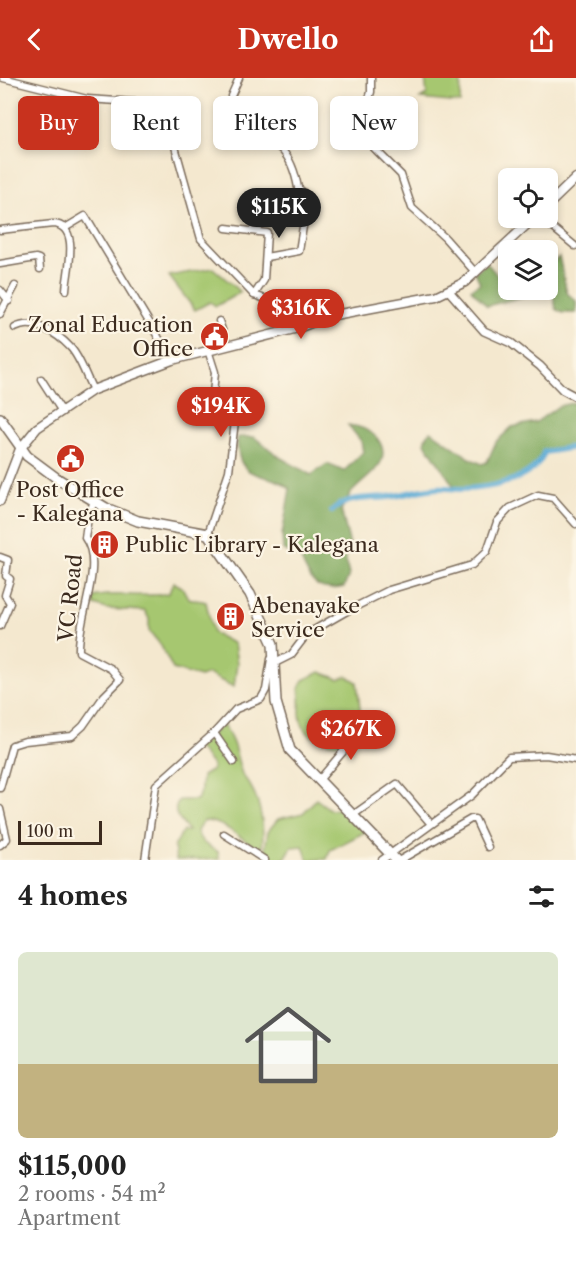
<!DOCTYPE html>
<meta charset="utf-8">
<style>
body{margin:0;font-family:"Libre Caslon Text",serif;background:#f2f2f2;color:#222;height:100vh;display:flex;flex-direction:column;font-size:22px;white-space:nowrap}
*{box-sizing:border-box;margin:0}
p{font-size:20px;color:#767676}
.icon{flex:none;width:33px;height:33px;fill:none;stroke:currentColor;stroke-width:2;stroke-linecap:round;stroke-linejoin:round}
.map{position:relative;height:782px;overflow:hidden}
.details{display:flex;flex-direction:column;background:#fff;flex:1}
.details>*{flex:none}
.guide{position:absolute;left:18px;top:18px;width:540px;height:54px;display:flex;gap:12px}
.fabs{position:absolute;left:498px;top:90px;display:grid;gap:12px}
.fabs a{display:grid;place-items:center;width:60px;height:60px;border-radius:9px;background:#fff;box-shadow:0 3px 9px #0003;font-size:30px}
.scale{position:absolute;left:18px;bottom:15px;width:84px;box-sizing:border-box;padding-left:6px;border:3px solid #3b2a1e;border-top:0;font-size:16px;line-height:21px;white-space:nowrap;color:#3b2a1e;-webkit-text-stroke:4px #fcf5e5;paint-order:stroke}
.price{position:absolute;translate:-50% -51px;padding:0 14px;border-radius:21px;background:#c8321e;color:#fff;font-size:20px;line-height:39px;filter:drop-shadow(0 2px 3px #0008)}
.price::after{content:'';position:absolute;left:50%;top:36px;width:18px;height:14px;margin-left:-9px;background:inherit;clip-path:polygon(0 0,100% 0,50% 100%)}
.price.active{background:#222;color:#fff}
ul{padding:0;list-style:none}
li{display:grid;align-content:center;gap:12px;height:318px;padding:0 18px}
li span{display:grid;place-items:center;height:186px;border-radius:9px;color:#555}
li>.icon{margin-inline-start:auto}
span .icon{width:108px;height:108px;fill:#fffc;stroke-width:1}
li b{font-size:26px}
h2{display:flex;justify-content:space-between;align-items:center;height:72px;padding:0 18px;font-size:26px}
.tag{padding:0 21px;border-radius:9px;background:#fff;box-shadow:0 3px 9px #0003;font-size:21px;line-height:54px}
.tag.active{background:#c8321e;color:#fff}
header{display:flex;justify-content:space-between;align-items:center;height:78px;padding:0 18px;background:#c8321e;color:#fff;font-size:27px;font-weight:700}
.map>svg:first-child{display:block}
.green{fill:#a6c76f;stroke:#707846;stroke-width:1.5}
.forest{fill:#84ac62;stroke:#606b40;stroke-width:1.5}
.lines{fill:none;stroke-linecap:round;stroke-linejoin:round}
.canal{stroke:#5babd5;stroke-width:6}
.minor-casing{stroke:#7c6c5c;stroke-width:9}
.tertiary-casing{stroke:#7c6c5c;stroke-width:10}
.secondary-casing{stroke:#7c6c5c;stroke-width:11}
.primary-casing{stroke:#7c6c5c;stroke-width:12}
.minor{stroke:#fff;stroke-width:6}
.tertiary{stroke:#fff;stroke-width:7}
.secondary{stroke:#fff;stroke-width:8}
.primary{stroke:#fff;stroke-width:9}
.labels{text-anchor:middle;dominant-baseline:central;stroke-width:4.5;stroke-linejoin:round;paint-order:stroke}
.poi-label{font-size:21px;fill:#3b2a1e;stroke:#fcf5e5;text-anchor:start}
.street-label{font-size:21px;fill:#3b2a1e;stroke:#fcf5e5}
</style>
<header><svg class="icon" aria-label="back" viewBox="0 0 24 24"><path d="M15 5l-7 7 7 7"/></svg>Dwello<svg class="icon" aria-label="share" viewBox="0 0 24 24"><path d="M12 15V3M7 8l5-5 5 5M5 13v7h14v-7"/></svg></header>
<div class="map">
<svg width="576" height="782" viewBox="0 0 576 782">
<rect width="100%" height="100%" fill="#fcf5e5"/>
<filter id="ink" filterUnits="userSpaceOnUse"><feTurbulence type="fractalNoise" baseFrequency=".0167" numOctaves="2"/><feDisplacementMap in="SourceGraphic" scale="12" xChannelSelector="R" yChannelSelector="G"/><feConvolveMatrix kernelMatrix="1 2 1 2 8 2 1 2 1" color-interpolation-filters="sRGB"/></filter>
<filter id="wash" filterUnits="userSpaceOnUse"><feTurbulence type="fractalNoise" baseFrequency=".008" numOctaves="4" result="noise"/><feDisplacementMap in="SourceGraphic" scale="24" xChannelSelector="R" yChannelSelector="G"/><feGaussianBlur stdDeviation="1.35" result="paint"/><feColorMatrix in="noise" values="0 0 0 0 0 0 0 0 0 0 0 0 0 0 0 0 0 1.4 0 .05"/><feComposite in="paint" operator="in"/></filter>
<g filter="url(#wash)">
<rect width="100%" height="100%" fill="#f4e8cf"/>
<g class="green">
<polygon points="425,0 461,0 460,25 420,21 427,17"/>
<polygon points="213,190 241,214 216,228 210,224 195,232 169,198"/>
<path d="M173,504L182,509L188,520L206,524L213,555L234,566L237,585L234,609L208,596L200,599L173,591L160,566L149,553V541L145,533L107,531L94,527L93,519C119,513 144,521 169,515Z"/>
<path d="M320,594L339,601L347,598L357,604L361,639L348,646L338,666C319,664 301,658 300,636C299,626 302,620 299,611L303,602Z"/>
<path d="M223,646C234,662 236,676 241,693C243,700 248,703 251,709C260,724 265,750 262,768L259,770C240,762 224,742 203,743L197,753C200,765 208,768 218,774L219,781L176,782L174,769L183,753H188C181,742 170,736 179,722H197L201,711L202,698L212,692V687L198,670Z"/>
<polygon points="316,721 331,732 345,729 367,753 330,772 327,781 308,782 303,768 292,769 284,782 272,782 265,771 268,753 278,741 303,735"/>
</g>
<g class="forest">
<polygon points="559,179 567,215 576,223 576,235 563,235 556,231 552,212 548,209 548,189"/>
<polygon points="487,185 497,197 503,200 508,194 508,212 537,212 526,218 487,228 471,211 480,205 475,194"/>
<path d="M576,324V369L544,374C534,404 481,413 455,410L425,365V361L431,353L471,381L482,386L487,384L496,364L512,349L536,344L559,328Z"/>
<path d="M348,347C360,348 369,351 377,360C395,384 368,397 354,412C348,417 345,426 341,432L350,467L343,471L349,497L344,509C316,516 309,502 300,479L283,472L282,457L290,411C275,394 245,404 239,378C238,371 236,366 238,359H254L281,380L311,397L327,386L344,393L363,374L361,363Z"/>
</g>
<g class="lines">
<path class="canal" d="M332,433C346,418 368,421 388,419C404,417 421,411 437,410C445,409 453,411 460,411C485,411 536,403 544,374L575,369"/>
</g>
</g>
<g filter="url(#ink)">
<g class="lines">
<defs>
<g id="minor">
<polyline points="3,0 87,21 149,25 174,65 201,161 254,217 292,230 298,250"/>
<polyline points="371,0 371,14 361,47 363,59 401,97 412,130 445,160 475,194"/>
<polyline points="231,18 239,0"/>
<polyline points="154,30 164,26 194,28"/>
<path d="M245,54C279,62 292,76 298,110L308,118L299,173L266,179"/>
<polyline points="541,140 575,168"/>
<polyline points="65,150 85,138 172,282"/>
<polyline points="226,150 267,155 264,202 254,217"/>
<path d="M0,152L53,146C81,147 67,193 66,212"/>
<polyline points="0,186 36,180 39,181 40,191"/>
<polyline points="0,212 9,223"/>
<polyline points="0,236 15,208"/>
<polyline points="219,243 227,267"/>
<path d="M15,250C33,240 57,255 70,269C80,279 86,299 93,312"/>
<polyline points="208,272 215,294 213,316 221,330 236,335 229,393 208,456"/>
<polyline points="41,301 61,332"/>
<polyline points="0,479 8,482 6,498 10,501 5,517 10,525 0,548"/>
<polyline points="275,585 291,577 307,556 347,533 389,512 472,487 487,473 497,444 510,430 538,417 553,420 576,446"/>
<polyline points="214,655 234,684"/>
<polyline points="320,701 363,650"/>
<path d="M0,710L12,667L25,663L72,658L83,648L104,618L120,602L111,591L79,574C77,541 105,486 85,460L88,439L94,423"/>
<polyline points="0,731 7,761 0,767"/>
<polyline points="353,737 397,706 431,746"/>
<polyline points="224,756 265,782"/>
<polyline points="145,782 156,707 214,655 236,631 261,621 266,612 271,581"/>
<polyline points="382,782 472,717 509,679 546,677 576,682"/>
<polyline points="400,782 471,741 475,741 488,769"/>
</g>
<polyline id="tertiary" points="449,213 484,253 511,265 540,288 563,312 576,319"/>
<g id="secondary">
<polyline points="548,127 576,100"/>
<polyline points="0,423 20,371 37,350 93,312 172,282 298,250 329,238 436,218 465,204 534,140"/>
</g>
<polyline id="primary" points="0,340 27,378 58,401 106,430 138,443 208,456 250,516 273,566 276,624 290,672 396,782"/>
</defs>
<use href="#minor" class="minor-casing"/>
<use href="#tertiary" class="tertiary-casing"/>
<use href="#secondary" class="secondary-casing"/>
<use href="#primary" class="primary-casing"/>
<use href="#minor" class="minor"/>
<use href="#tertiary" class="tertiary"/>
<use href="#secondary" class="secondary"/>
<use href="#primary" class="primary"/>
</g>
</g>
<defs>
<symbol id="civic-disc" viewBox="-11 -11 22 22"><circle r="9.5" fill="#c8321e" stroke="#fcf5e5"/><path d="M-.6-6.5H3V-4.5H.6V-3L4-1V1h2V6H-6V1h2V-1L-.6-3ZM-1.2 2.5V6h2.4V2.5Z" fill="#fff"/></symbol>
<symbol id="building-disc" viewBox="-11 -11 22 22"><circle r="9.5" fill="#c8321e" stroke="#fcf5e5"/><path d="M-4-6H4V6H1V3H-1V6H-4ZM-2.5-4.3h1.7v1.8h-1.7ZM.8-4.3h1.7v1.8H.8ZM-2.5-1h1.7V.8h-1.7ZM.8-1h1.7V.8H.8Z" fill="#fff"/></symbol>
</defs>
<g fill-rule="evenodd">
<use href="#civic-disc" x="198" y="242" width="33" height="33"/>
<use href="#civic-disc" x="54" y="364" width="33" height="33"/>
<use href="#building-disc" x="88" y="450" width="33" height="33"/>
<use href="#building-disc" x="214" y="522" width="33" height="33"/>
</g>
<g class="labels">
<g class="poi-label">
<text x="193" y="246" text-anchor="end">Zonal Education<tspan x="193" dy="24">Office</tspan></text>
<text x="70" y="411" text-anchor="middle">Post Office<tspan x="70" dy="24">- Kalegana</tspan></text>
<text x="125" y="466">Public Library - Kalegana</text>
<text x="251" y="527">Abenayake<tspan x="251" dy="24">Service</tspan></text>
</g>
<g class="street-label">
<text transform="translate(70 520) rotate(-84)">VC Road</text>
</g>
</g>
</svg>
<div class="fabs">
<a><svg class="icon" aria-label="locate" viewBox="0 0 24 24"><circle cx="12" cy="12" r="6"/><path d="M12 2v4M12 18v4M2 12h4M18 12h4"/></svg></a>
<a><svg class="icon" aria-label="layers" viewBox="0 0 24 24"><path d="M12 4l9 5-9 5-9-5zM3 14l9 5 9-5"/></svg></a>
</div>
<div class="scale">100 m</div>
<b class="price active" style="left:279px;top:161px">$115K</b>
<b class="price" style="left:301px;top:262px">$316K</b>
<b class="price" style="left:221px;top:360px">$194K</b>
<b class="price" style="left:351px;top:683px">$267K</b>
<div class="guide">
<a class="tag active">Buy</a>
<a class="tag">Rent</a>
<a class="tag">Filters</a>
<a class="tag">New</a>
</div>
</div>
<section class="details">
<h2>4 homes<svg class="icon" aria-label="filters" viewBox="0 0 24 24"><path d="M4 7h16M4 17h16"/><circle cx="9" cy="7" r="2"/><circle cx="15" cy="17" r="2"/></svg></h2>
<ul>
<li><span style="background:linear-gradient(#dfe7d0 60%,#c2b280 0)"><svg class="icon" aria-label="home" viewBox="0 0 24 24"><path d="M3 11l9-7 9 7M6 9v11h12V9"/></svg></span><div><b>$115,000</b><p>2 rooms · 54 m²</p><p>Apartment</p></div></li>
</ul>
</section>
